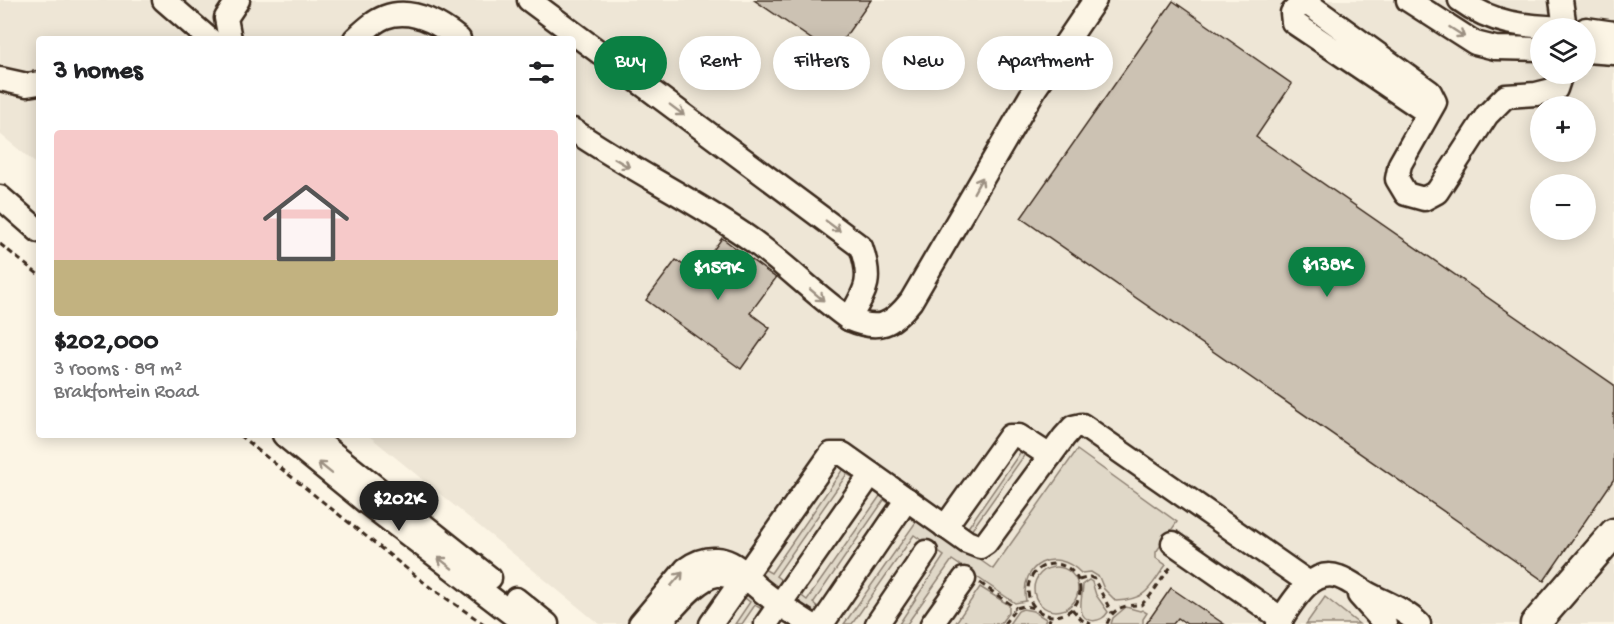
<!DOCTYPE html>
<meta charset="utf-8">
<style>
body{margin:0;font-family:"Gochi Hand",sans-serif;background:#f6f6f6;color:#202124;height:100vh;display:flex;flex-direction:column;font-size:22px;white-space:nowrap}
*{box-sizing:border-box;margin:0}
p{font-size:20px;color:#757577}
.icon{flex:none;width:33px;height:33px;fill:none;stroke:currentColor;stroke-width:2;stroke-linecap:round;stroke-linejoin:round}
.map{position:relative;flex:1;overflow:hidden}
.drawer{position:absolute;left:36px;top:36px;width:540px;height:402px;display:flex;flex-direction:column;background:#fff;border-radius:6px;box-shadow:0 3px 15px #0003}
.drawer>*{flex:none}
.top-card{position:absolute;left:594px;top:36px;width:570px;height:54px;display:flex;gap:12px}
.buttons{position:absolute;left:1530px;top:18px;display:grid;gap:12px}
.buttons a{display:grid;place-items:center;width:66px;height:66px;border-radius:50%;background:#fff;box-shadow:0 3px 15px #0003;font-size:30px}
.price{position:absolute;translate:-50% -51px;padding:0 14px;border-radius:21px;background:#0b8043;color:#fff;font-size:20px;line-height:39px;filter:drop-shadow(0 2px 3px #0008)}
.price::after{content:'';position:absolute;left:50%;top:36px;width:18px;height:14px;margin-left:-9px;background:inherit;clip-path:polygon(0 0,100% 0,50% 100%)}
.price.selected{background:#222;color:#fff}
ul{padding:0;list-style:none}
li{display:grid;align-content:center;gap:12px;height:318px;padding:0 18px}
li span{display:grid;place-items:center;height:186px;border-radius:6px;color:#555}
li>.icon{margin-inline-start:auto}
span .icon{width:108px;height:108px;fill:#fffc;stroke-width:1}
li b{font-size:26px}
h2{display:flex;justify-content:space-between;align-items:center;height:72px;padding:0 18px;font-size:26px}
.chip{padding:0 21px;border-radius:27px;background:#fff;box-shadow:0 3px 15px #0003;font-size:21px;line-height:54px}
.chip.selected{background:#0b8043;color:#fff}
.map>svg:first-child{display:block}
.built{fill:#eee6d6;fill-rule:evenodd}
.green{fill:#e0d8c8;stroke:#8e8173;stroke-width:1.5}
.building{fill:#ccc2b3;stroke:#3b2a1e;stroke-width:1.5}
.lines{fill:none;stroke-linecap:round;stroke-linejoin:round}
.minor-casing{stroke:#3b2a1e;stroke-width:27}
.major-casing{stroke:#3b2a1e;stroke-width:33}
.path{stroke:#3b2a1e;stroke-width:3;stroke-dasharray:6 4.5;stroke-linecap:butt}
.minor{stroke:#fcf5e5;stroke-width:22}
.major{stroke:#fcf5e5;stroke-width:28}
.oneway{stroke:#9c9082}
</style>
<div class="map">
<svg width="1614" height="624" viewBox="0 0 1614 624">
<rect width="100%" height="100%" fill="#fcf5e5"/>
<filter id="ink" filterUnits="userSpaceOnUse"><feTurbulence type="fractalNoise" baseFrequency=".0167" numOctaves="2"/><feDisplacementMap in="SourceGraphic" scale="12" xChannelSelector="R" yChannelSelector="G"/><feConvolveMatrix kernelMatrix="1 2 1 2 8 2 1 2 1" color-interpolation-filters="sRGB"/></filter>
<g filter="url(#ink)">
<path class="built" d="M0,0H1614V624H599L368,435H573V39H39V166L0,134ZM1540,28H1586V74H1540ZM1540,106H1586V152H1540ZM1540,184H1586V230H1540Z"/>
<g class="green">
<polygon points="1024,447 1028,450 971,531 967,529"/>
<path d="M1077,450L1177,522L1156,552V558L1166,565C1148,589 1148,599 1116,601L1104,589L1099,577L1091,572L1081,573C1055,546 1019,564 1026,601L1015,603L952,560L907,624H899L944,556L914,535L852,624H844L916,522L907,516L914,514L993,569Z"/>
<polygon points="836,460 857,473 856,479 847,474 776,576 785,583 778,589 760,576 760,571 762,568 771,573 843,469 835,463"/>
<polygon points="873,487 894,499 893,506 884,500 813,603 822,610 815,615 797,603 797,598 799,594 807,600 880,496 871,490"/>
<circle cx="1056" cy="589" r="22"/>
<path d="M1089,580L1092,582L1096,595L1108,612C1101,624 1083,624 1081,609C1080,601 1083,592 1083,584Z"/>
<polygon points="980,587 1009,605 1009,612 1000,624 970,624 965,621 963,624 955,624"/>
<polygon points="746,592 765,605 763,610 755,605 742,624 735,624 750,602 741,595"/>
<polygon points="1325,597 1359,624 1306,624"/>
<polygon points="1126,607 1140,611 1142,610 1147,613 1143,619 1143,624 1111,624 1113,618"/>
<polygon points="1023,609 1033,611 1046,619 1044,624 1009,624 1018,611"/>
</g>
<g class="building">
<polygon points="754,0 871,0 833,54"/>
<polygon points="1173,1 1292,84 1256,137 1614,385 1614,479 1544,581 1021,218"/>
<polygon points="722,238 776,278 750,313 770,328 741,369 646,300 676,260 696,274"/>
<polygon points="1171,588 1224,624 1187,624 1178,618 1173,624 1146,624"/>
</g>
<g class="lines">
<defs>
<g id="minor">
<polyline points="164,0 209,39"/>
<path d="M529,0L861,247C873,281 866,290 849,319"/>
<polyline points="1408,0 1475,43 1495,48 1540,49"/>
<path d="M1460,0C1494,25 1525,26 1565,28"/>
<polyline points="1561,0 1565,28"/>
<polyline points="1586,29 1614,33"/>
<polyline points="230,39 226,18 238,0"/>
<path d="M355,39C364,31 374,21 385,17C411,7 439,23 459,39"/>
<polyline points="1586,51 1614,53"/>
<polyline points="0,79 27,85 39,83"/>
<polyline points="1428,113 1293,22 1292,13 1301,4 1311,6 1430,92 1435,102 1400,164 1397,179 1406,194 1424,199 1437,192 1487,115 1506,96 1536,94 1556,89 1561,74"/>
<path d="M573,130C631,170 695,200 753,241C786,265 815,295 849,319C879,332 892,325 911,301L1036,87L1095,0"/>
<polyline points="0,197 39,231"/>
<polyline points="284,435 366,502 525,624"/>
<polyline points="310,435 490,578"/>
<polyline points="945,527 1010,436 1019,436 1050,456"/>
<polyline points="1173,543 1282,619"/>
<polyline points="1359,595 1385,624"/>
<polyline points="516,599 547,624"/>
<path d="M640,624L686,569C706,554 727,556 744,573C749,578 752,583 757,587C773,601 792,612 810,624"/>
<path d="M659,624C672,610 697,577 717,575C727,574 736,579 745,582"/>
<polyline points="711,624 831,454 843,454 967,542 980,547 986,543 1064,437 1073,427 1082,425 1309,583"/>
<polyline points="766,624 871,474"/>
<polyline points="822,624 907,499"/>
<polyline points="877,624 926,552"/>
<polyline points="932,624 964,579"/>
<path d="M1278,624C1291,605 1311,566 1339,577C1350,581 1358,588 1367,593C1385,603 1404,609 1419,624"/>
</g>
<polyline id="major" points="1535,624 1614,533"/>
</defs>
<use href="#minor" class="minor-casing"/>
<use href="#major" class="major-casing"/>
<g class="path">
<polyline points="0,244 39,275"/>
<polyline points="239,435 431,588 484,624"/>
<circle cx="1054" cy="590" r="26"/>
<polyline points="1079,580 1090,577 1094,579 1112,613"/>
<polyline points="980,583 1016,608"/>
<polyline points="1072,609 1082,620 1091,624"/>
<polyline points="1004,624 1016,608 1024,606 1035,608"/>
<polyline points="1048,624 1051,616"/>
<path d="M1107,624C1113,607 1125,605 1141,605L1150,596L1172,565"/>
</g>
<use href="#minor" class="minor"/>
<use href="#major" class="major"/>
</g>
<defs><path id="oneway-shaft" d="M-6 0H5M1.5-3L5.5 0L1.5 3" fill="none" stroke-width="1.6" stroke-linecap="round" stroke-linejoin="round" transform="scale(1.5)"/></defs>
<g class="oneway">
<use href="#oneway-shaft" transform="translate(1457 32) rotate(33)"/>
<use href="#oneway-shaft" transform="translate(677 110) rotate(37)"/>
<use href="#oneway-shaft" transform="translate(622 163) rotate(31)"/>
<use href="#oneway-shaft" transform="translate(978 185) rotate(-61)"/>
<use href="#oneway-shaft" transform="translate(833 226) rotate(37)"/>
<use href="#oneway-shaft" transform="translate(817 295) rotate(40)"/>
<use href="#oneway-shaft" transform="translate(325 468) rotate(-141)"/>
<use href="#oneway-shaft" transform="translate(445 563) rotate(-142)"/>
<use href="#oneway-shaft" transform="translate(677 579) rotate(-49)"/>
</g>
</g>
</svg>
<div class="buttons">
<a><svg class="icon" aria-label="layers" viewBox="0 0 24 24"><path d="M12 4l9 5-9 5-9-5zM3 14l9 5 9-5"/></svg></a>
<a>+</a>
<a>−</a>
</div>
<b class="price" style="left:1327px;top:298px">$138K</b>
<b class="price" style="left:718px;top:301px">$159K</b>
<b class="price selected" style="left:399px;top:532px">$202K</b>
<div class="top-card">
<a class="chip selected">Buy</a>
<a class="chip">Rent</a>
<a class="chip">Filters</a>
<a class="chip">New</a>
<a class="chip">Apartment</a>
</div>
<section class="drawer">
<h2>3 homes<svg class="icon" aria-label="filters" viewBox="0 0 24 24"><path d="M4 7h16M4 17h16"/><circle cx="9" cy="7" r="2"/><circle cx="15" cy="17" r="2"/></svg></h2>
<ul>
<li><span style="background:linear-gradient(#f6c9c9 70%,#c2b280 0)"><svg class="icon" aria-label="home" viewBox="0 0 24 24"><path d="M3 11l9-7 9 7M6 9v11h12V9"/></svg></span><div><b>$202,000</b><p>3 rooms · 89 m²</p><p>Brakfontein Road</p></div></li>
</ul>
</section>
</div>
